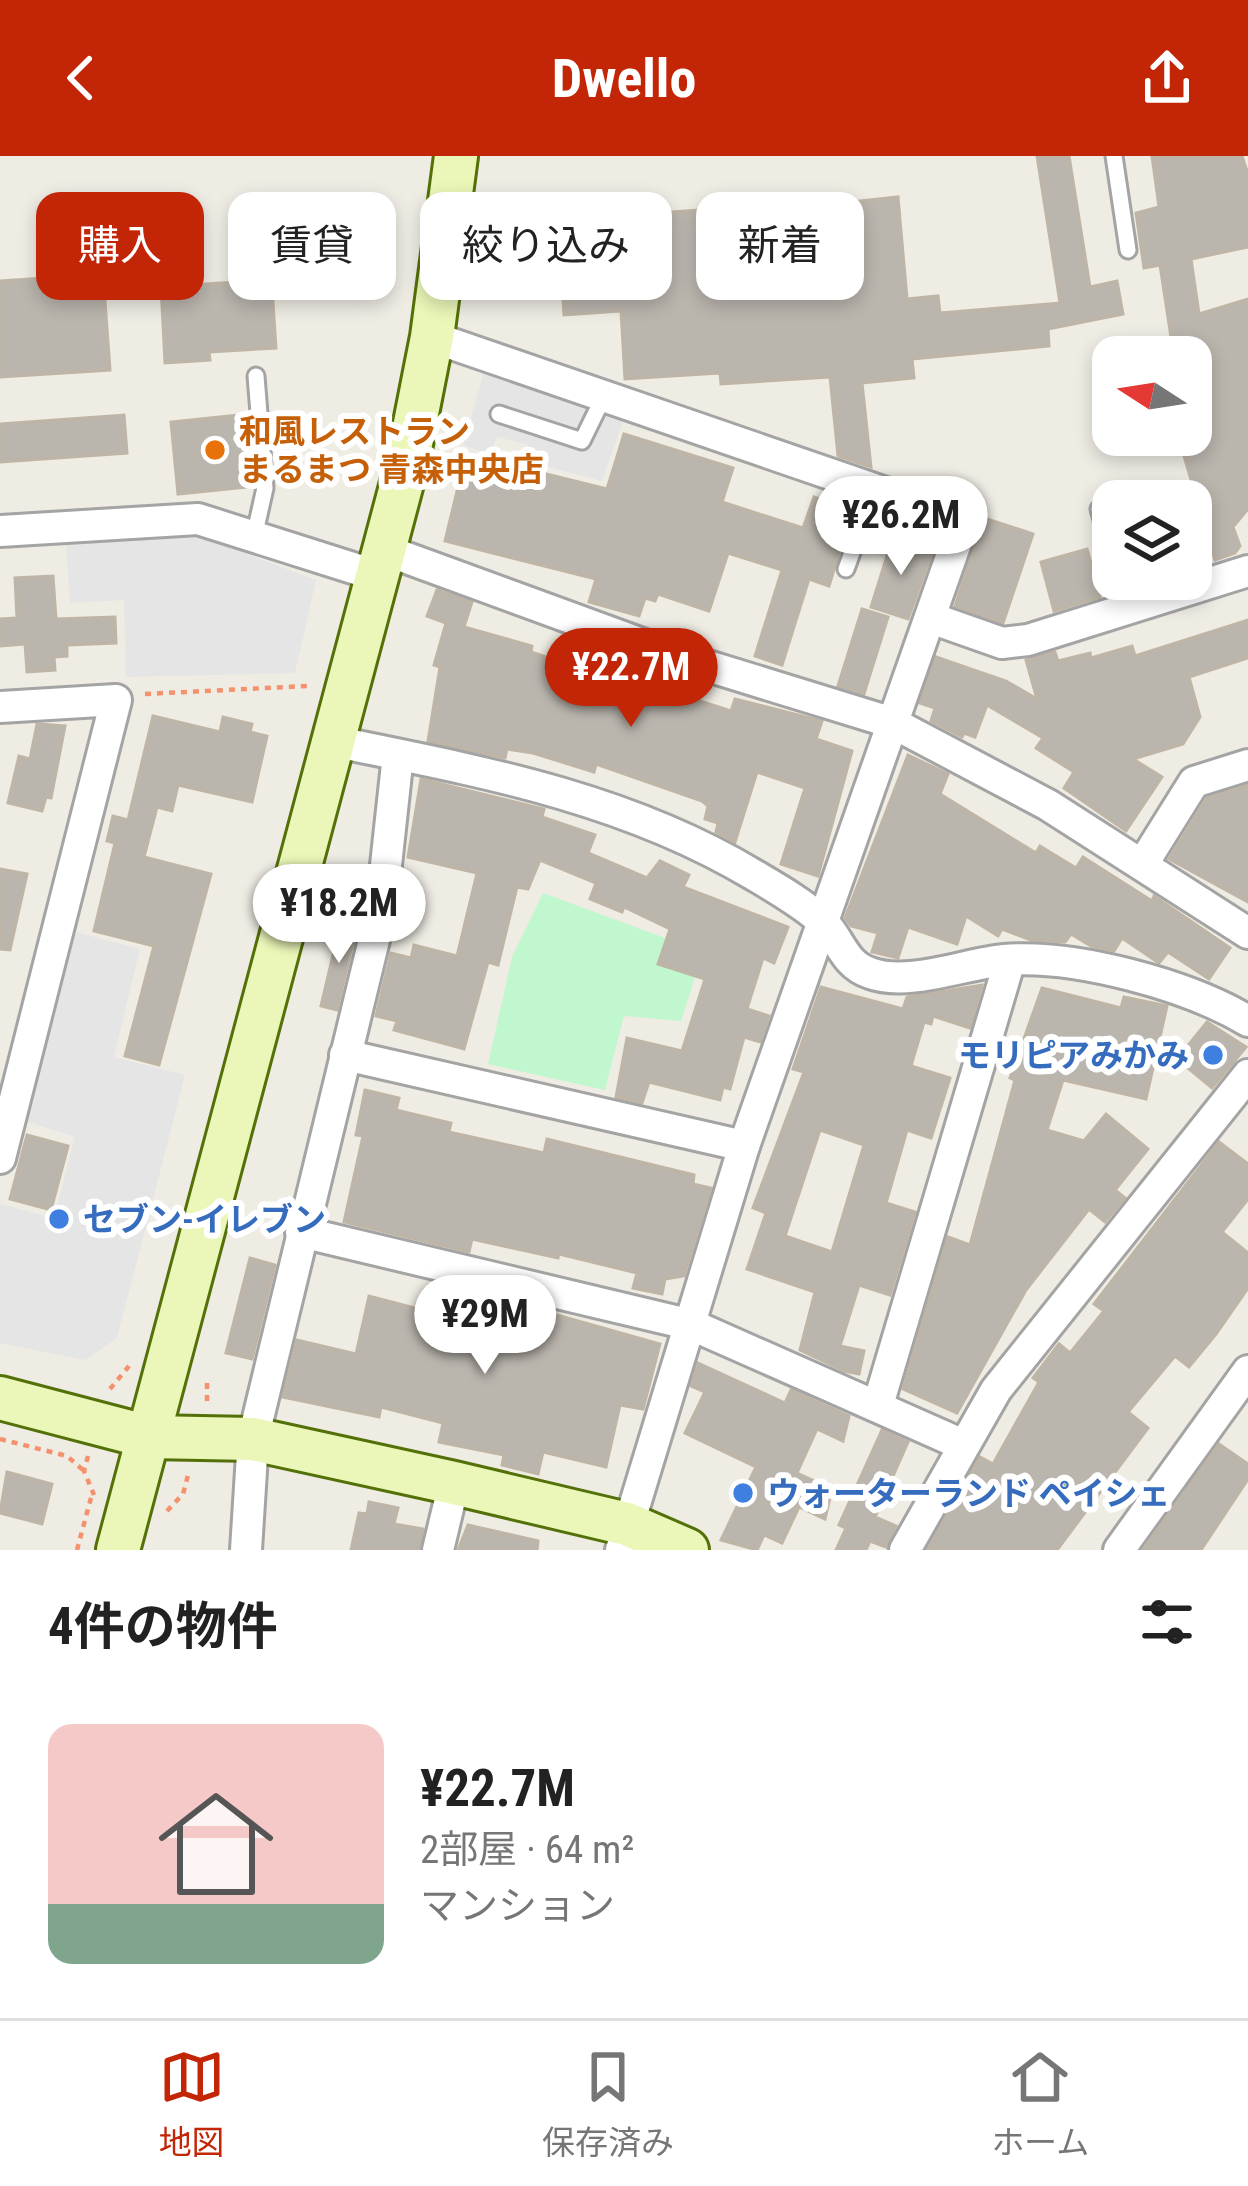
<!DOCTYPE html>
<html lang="ja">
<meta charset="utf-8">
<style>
body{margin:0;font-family:"Roboto Condensed","Noto Sans JP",sans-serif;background:#f2f2f2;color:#222;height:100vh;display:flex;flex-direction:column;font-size:45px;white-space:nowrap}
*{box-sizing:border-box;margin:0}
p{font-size:39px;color:#767676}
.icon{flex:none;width:66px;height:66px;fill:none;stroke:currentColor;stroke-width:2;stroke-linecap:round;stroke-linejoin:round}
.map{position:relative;height:1394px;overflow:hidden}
.panel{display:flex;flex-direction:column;background:#fff;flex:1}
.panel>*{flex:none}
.hud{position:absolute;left:36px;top:36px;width:1176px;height:108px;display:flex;gap:24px}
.needle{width:78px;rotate:282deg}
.buttons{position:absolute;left:1092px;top:180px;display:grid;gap:24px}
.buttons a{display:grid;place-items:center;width:120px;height:120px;border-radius:24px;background:#fff;box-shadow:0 6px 18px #0003;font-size:60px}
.price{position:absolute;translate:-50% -102px;padding:0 27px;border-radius:42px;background:#fff;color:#222;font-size:39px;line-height:78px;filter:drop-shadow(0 3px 6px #0008)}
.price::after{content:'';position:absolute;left:50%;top:72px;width:36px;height:27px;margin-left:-18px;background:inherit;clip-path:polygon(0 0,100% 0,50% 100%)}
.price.selected{background:#c32607;color:#fff}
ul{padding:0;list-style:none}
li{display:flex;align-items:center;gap:36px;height:300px;padding:0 48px}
li span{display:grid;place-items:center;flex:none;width:336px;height:240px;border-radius:24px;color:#555}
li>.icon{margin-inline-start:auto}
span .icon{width:144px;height:144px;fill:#fffc;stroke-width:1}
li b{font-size:51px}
h2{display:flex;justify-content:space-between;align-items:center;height:144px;padding:0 48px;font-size:51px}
.tag{padding:0 42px;border-radius:24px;background:#fff;box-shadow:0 6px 18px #0003;font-size:42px;line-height:108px}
.tag.selected{background:#c32607;color:#fff}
header{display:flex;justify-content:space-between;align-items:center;height:156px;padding:0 48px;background:#c32607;color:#fff;font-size:54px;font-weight:700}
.menu{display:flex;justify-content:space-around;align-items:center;height:168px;border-top:3px solid #e0e0e0;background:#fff;font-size:33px;color:#767676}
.menu a{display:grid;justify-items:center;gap:6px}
.menu .selected{color:#c32607}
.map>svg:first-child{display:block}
.park{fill:#c1f7ce}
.parking{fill:#e5e5e5}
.building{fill:#bab5ad;stroke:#bfb5a6;stroke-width:3;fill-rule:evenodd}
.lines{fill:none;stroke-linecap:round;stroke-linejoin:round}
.lane-casing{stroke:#a4a4a4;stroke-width:21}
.street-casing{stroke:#a4a4a4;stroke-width:36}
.secondary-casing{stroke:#547008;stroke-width:48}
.path{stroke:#f5916d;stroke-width:4.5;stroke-dasharray:6 6;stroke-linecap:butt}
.lane{stroke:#fff;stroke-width:15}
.street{stroke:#fff;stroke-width:30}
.secondary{stroke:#eaf7b8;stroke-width:42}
.food-dot{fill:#e8710a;stroke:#fff;stroke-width:4.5}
.shop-dot{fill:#3f7fe0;stroke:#fff;stroke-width:4.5}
.labels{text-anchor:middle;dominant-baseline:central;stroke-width:12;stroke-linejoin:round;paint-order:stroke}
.food-label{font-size:33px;font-weight:bold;fill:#c56008;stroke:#fff;text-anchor:start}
.shop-label{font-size:33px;font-weight:bold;fill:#366cbe;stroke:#fff;text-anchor:start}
</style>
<header><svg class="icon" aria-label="back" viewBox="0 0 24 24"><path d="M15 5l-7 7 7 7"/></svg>Dwello<svg class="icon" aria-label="share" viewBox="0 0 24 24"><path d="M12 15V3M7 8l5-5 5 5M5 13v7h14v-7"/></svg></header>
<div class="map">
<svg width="1248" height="1394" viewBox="0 0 1248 1394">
<rect width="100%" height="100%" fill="#eeece3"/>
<polygon class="park" points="543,737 703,796 681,865 624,860 605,934 488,908 512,801"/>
<g class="parking">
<polygon points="484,216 624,262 602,325 525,305 529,289 497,281 490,298 463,289"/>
<polygon points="199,380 316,424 295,517 126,521 124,444 70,447 66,387"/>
<polygon points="76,776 140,793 114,901 185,919 117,1182 85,1204 0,1187 0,1048 54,1062 75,981 25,965"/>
</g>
<g class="building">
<polygon points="1037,0 1069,0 1090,131 1117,125 1123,158 1048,173 1049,190 912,203 914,222 862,227 871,311 838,300 830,221 721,228 720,217 625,223 621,155 564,159 558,64 800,47 805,129 856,124 850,46 898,41 907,143 938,140 940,157 1060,147"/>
<polygon points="1152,0 1242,0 1248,18 1248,91 1191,103 1199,158 1248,143 1248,353 1233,371 1240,390 1235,397 1215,404 1184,300 1189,300 1185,279 1191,279 1191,201 1174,201 1160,109 1144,112 1136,57 1159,51"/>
<polygon points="268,72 276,192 209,196 210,204 165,207 161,131 237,126 233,74"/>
<polygon points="103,118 110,214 0,221 0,125"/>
<polygon points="124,259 127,297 0,306 0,268"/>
<polygon points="240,259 248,331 178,338 171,266"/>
<polygon points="624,278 733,312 722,346 803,372 814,341 844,352 843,343 854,347 829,430 809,423 782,509 755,500 782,414 728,397 709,455 658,438 655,445 645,442 639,460 589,446 596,423 445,385 466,298 607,333"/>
<polygon points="984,362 1033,378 1003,467 955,450"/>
<polygon points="893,381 933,394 908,463 871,451"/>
<polygon points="1087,393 1100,441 1054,455 1041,406"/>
<polygon points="53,420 56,463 115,461 116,487 67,489 67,500 54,501 55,514 27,516 25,488 0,490 0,463 17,462 15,422"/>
<polygon points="437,434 472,446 464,471 532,490 531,496 579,512 583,502 651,520 677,528 675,537 731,555 735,543 822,565 816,583 852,595 818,720 781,708 805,632 757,616 735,686 716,676 718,667 705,663 708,650 702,645 596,608 594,616 533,597 507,593 505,602 428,585 440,511 434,509 446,467 427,460"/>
<polygon points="862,453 888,461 864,538 838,530"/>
<polygon points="1248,464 1248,502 1189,521 1200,561 1183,588 1133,603 1162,621 1126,675 1064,632 1074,616 1036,592 1043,582 987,549 975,581 964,577 962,581 931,565 935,552 920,547 936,501 1006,525 1037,543 1026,504 1055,496 1058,505 1090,497 1091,502 1132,490 1135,500"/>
<polygon points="153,560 220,576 223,561 252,568 250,576 267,580 252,646 178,629 172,655 157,651 144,701 211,718 159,909 125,900 154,790 94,775 115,687 107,685 113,660 128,664"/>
<polygon points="37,568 65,570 51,642 46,641 42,655 8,647 19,600 30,603"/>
<polygon points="908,599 948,618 940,638 1036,697 1040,690 1076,712 1083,701 1152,745 1154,740 1230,792 1209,823 1168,796 1159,807 1122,782 1114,795 1091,790 1071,778 1065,786 1031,784 1002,773 998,780 966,760 957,788 908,771 898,802 872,796 878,777 851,770 845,762"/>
<polygon points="421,623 544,653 542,661 595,679 588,697 647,722 660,705 689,719 683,731 788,771 774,807 763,802 747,853 769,860 760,886 744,881 730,933 723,931 720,944 649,926 642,947 616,941 627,882 682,895 705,823 658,808 670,773 624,751 622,756 590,743 596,727 540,704 528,733 517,731 498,809 488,806 464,893 394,874 397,865 376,860 391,797 411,802 414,789 457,800 477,717 408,701"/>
<polygon points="1248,629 1248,746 1169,703 1207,642"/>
<polygon points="0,713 27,718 10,794 0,793"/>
<polygon points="341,765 357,769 337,854 321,850"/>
<path d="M982,829L970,872L933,860L931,868L924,866L911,910L950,922L931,982L907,974L886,1047L915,1056L890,1139L859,1129L840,1190L864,1195L859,1218L844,1215L800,1194L815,1136L747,1113L766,1057L753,1052L804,916L793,913L821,831L903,853L907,841ZM820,974L864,989L832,1096L785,1080Z"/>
<polygon points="1042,832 1121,852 1124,841 1167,850 1146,943 1063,924 1047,974 1084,985 1106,958 1148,993 1115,1034 1125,1042 1105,1066 1089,1053 1026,1134 957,1257 903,1233 948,1081 970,1089 1015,924 1010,922"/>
<polygon points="1207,866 1246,891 1212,932 1177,903"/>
<polygon points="365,934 399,942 396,954 451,967 449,976 544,997 547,983 694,1019 693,1028 711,1032 684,1120 665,1123 662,1138 633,1132 637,1117 559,1098 558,1102 472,1083 469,1096 344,1066 363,980 356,979"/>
<polygon points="27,979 68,990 51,1054 10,1043"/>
<polygon points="1219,986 1248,1008 1248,1043 1222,1076 1248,1097 1248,1132 1216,1178 1189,1211 1175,1200 1128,1256 1148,1272 1057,1394 927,1394 980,1301 993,1308 1039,1226 1033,1222 1059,1188 1070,1197 1104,1155 1094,1148"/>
<polygon points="250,1102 275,1109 252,1203 226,1197"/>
<polygon points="430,1138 520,1157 522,1149 660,1188 643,1253 620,1249 606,1311 543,1296 538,1318 502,1309 504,1299 439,1286 443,1267 381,1251 379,1261 283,1241 297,1184 356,1198 369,1140 426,1155"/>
<polygon points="698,1207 785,1247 791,1234 849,1260 843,1285 817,1273 797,1317 832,1333 825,1363 799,1351 782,1387 764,1379 757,1394 721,1384 756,1311 685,1277 705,1236 691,1230"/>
<polygon points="882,1274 908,1286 875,1361 896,1370 886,1391 870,1385 866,1394 836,1394 846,1372 839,1369"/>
<polygon points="1219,1288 1248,1308 1248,1323 1201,1394 1143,1394"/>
<polygon points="7,1316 52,1328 42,1368 0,1357"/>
<polygon points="369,1346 398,1352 394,1368 423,1373 419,1394 351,1394 359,1357 367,1358"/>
<polygon points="468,1369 538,1385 537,1394 458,1394"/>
</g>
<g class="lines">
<defs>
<g id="lane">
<polyline points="1114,0 1128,94"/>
<polyline points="499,258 582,285 604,240"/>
<polyline points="1131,345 1170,335"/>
<polyline points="1113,350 1099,353 1113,404"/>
<polyline points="254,381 265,332 256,220"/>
<polyline points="846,413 875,333"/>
<polyline points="1118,423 1128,455"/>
</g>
<g id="street">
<polyline points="432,181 964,364 744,990 621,1394"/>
<polyline points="0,375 198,363 378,420"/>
<polyline points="385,394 672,499 893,567 1048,649 1248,777"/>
<polyline points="931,462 1002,487 1028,484 1248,415"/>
<polyline points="0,551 116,544 0,1002"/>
<path d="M332,585C479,615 624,641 754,719C776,732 804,748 822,765C840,782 843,808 870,817C908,831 964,808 1004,804C1075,798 1188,829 1248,865"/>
<polyline points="1144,706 1194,626 1248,609"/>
<polyline points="345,899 744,990"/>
<polyline points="301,1076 692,1169 961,1288"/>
<polyline points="878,1249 1010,804"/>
<polyline points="246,1394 253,1283 381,755 398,599"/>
<polyline points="438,1394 454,1327"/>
<polyline points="905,1394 996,1234 1248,919"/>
<polyline points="1119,1394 1248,1215"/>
</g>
<g id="secondary">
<polyline points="0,1242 149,1281 253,1283 454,1327 627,1368 687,1394"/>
<polyline points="118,1394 407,308 432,181 456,0"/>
</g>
</defs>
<use href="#lane" class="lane-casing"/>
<use href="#street" class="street-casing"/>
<use href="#secondary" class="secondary-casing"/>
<g class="path">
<polyline points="145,538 307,530"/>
<polyline points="110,1233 129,1210"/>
<polyline points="207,1245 207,1227"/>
<polyline points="0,1283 67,1300 83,1314"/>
<polyline points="88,1300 84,1315 94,1339"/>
<polyline points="167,1355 183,1338 188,1319"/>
<polyline points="77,1394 92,1338"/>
</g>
<use href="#lane" class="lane"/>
<use href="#street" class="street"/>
<use href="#secondary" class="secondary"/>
</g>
<circle class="food-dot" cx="215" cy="294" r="12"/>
<g class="shop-dot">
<circle cx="1213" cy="899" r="12"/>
<circle cx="59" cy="1063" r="12"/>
<circle cx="743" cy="1337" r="12"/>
</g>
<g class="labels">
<g class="food-label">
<text x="239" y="275">和風レストラン<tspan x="239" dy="38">まるまつ 青森中央店</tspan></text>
</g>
<g class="shop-label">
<text x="1189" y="899" text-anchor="end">モリピアみかみ</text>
<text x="83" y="1063">セブン-イレブン</text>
<text x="767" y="1337">ウォーターランド ペイシェ</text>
</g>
</g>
</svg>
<div class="buttons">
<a><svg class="needle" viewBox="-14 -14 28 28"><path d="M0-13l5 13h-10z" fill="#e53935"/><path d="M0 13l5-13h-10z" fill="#767676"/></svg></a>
<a><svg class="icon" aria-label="layers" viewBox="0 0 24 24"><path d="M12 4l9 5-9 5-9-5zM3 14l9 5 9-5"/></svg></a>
</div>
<b class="price" style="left:901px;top:422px">¥26.2M</b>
<b class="price selected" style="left:631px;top:574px">¥22.7M</b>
<b class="price" style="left:339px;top:810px">¥18.2M</b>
<b class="price" style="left:485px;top:1221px">¥29M</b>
<div class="hud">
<a class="tag selected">購入</a>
<a class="tag">賃貸</a>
<a class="tag">絞り込み</a>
<a class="tag">新着</a>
</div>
</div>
<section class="panel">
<h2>4件の物件<svg class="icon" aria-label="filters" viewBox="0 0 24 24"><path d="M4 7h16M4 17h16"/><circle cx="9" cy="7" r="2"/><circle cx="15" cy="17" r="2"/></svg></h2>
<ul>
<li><span style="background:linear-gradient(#f6c9c9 75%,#7fa58c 0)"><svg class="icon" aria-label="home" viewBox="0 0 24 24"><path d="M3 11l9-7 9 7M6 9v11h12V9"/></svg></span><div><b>¥22.7M</b><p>2部屋 · 64 m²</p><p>マンション</p></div></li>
</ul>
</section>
<nav class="menu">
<a class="selected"><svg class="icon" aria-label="map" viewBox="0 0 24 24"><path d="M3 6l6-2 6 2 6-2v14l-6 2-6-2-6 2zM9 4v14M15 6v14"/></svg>地図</a>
<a><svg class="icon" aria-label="saved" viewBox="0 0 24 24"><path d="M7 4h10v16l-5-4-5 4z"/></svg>保存済み</a>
<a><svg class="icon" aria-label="home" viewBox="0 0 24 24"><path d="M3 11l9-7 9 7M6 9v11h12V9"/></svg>ホーム</a>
</nav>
